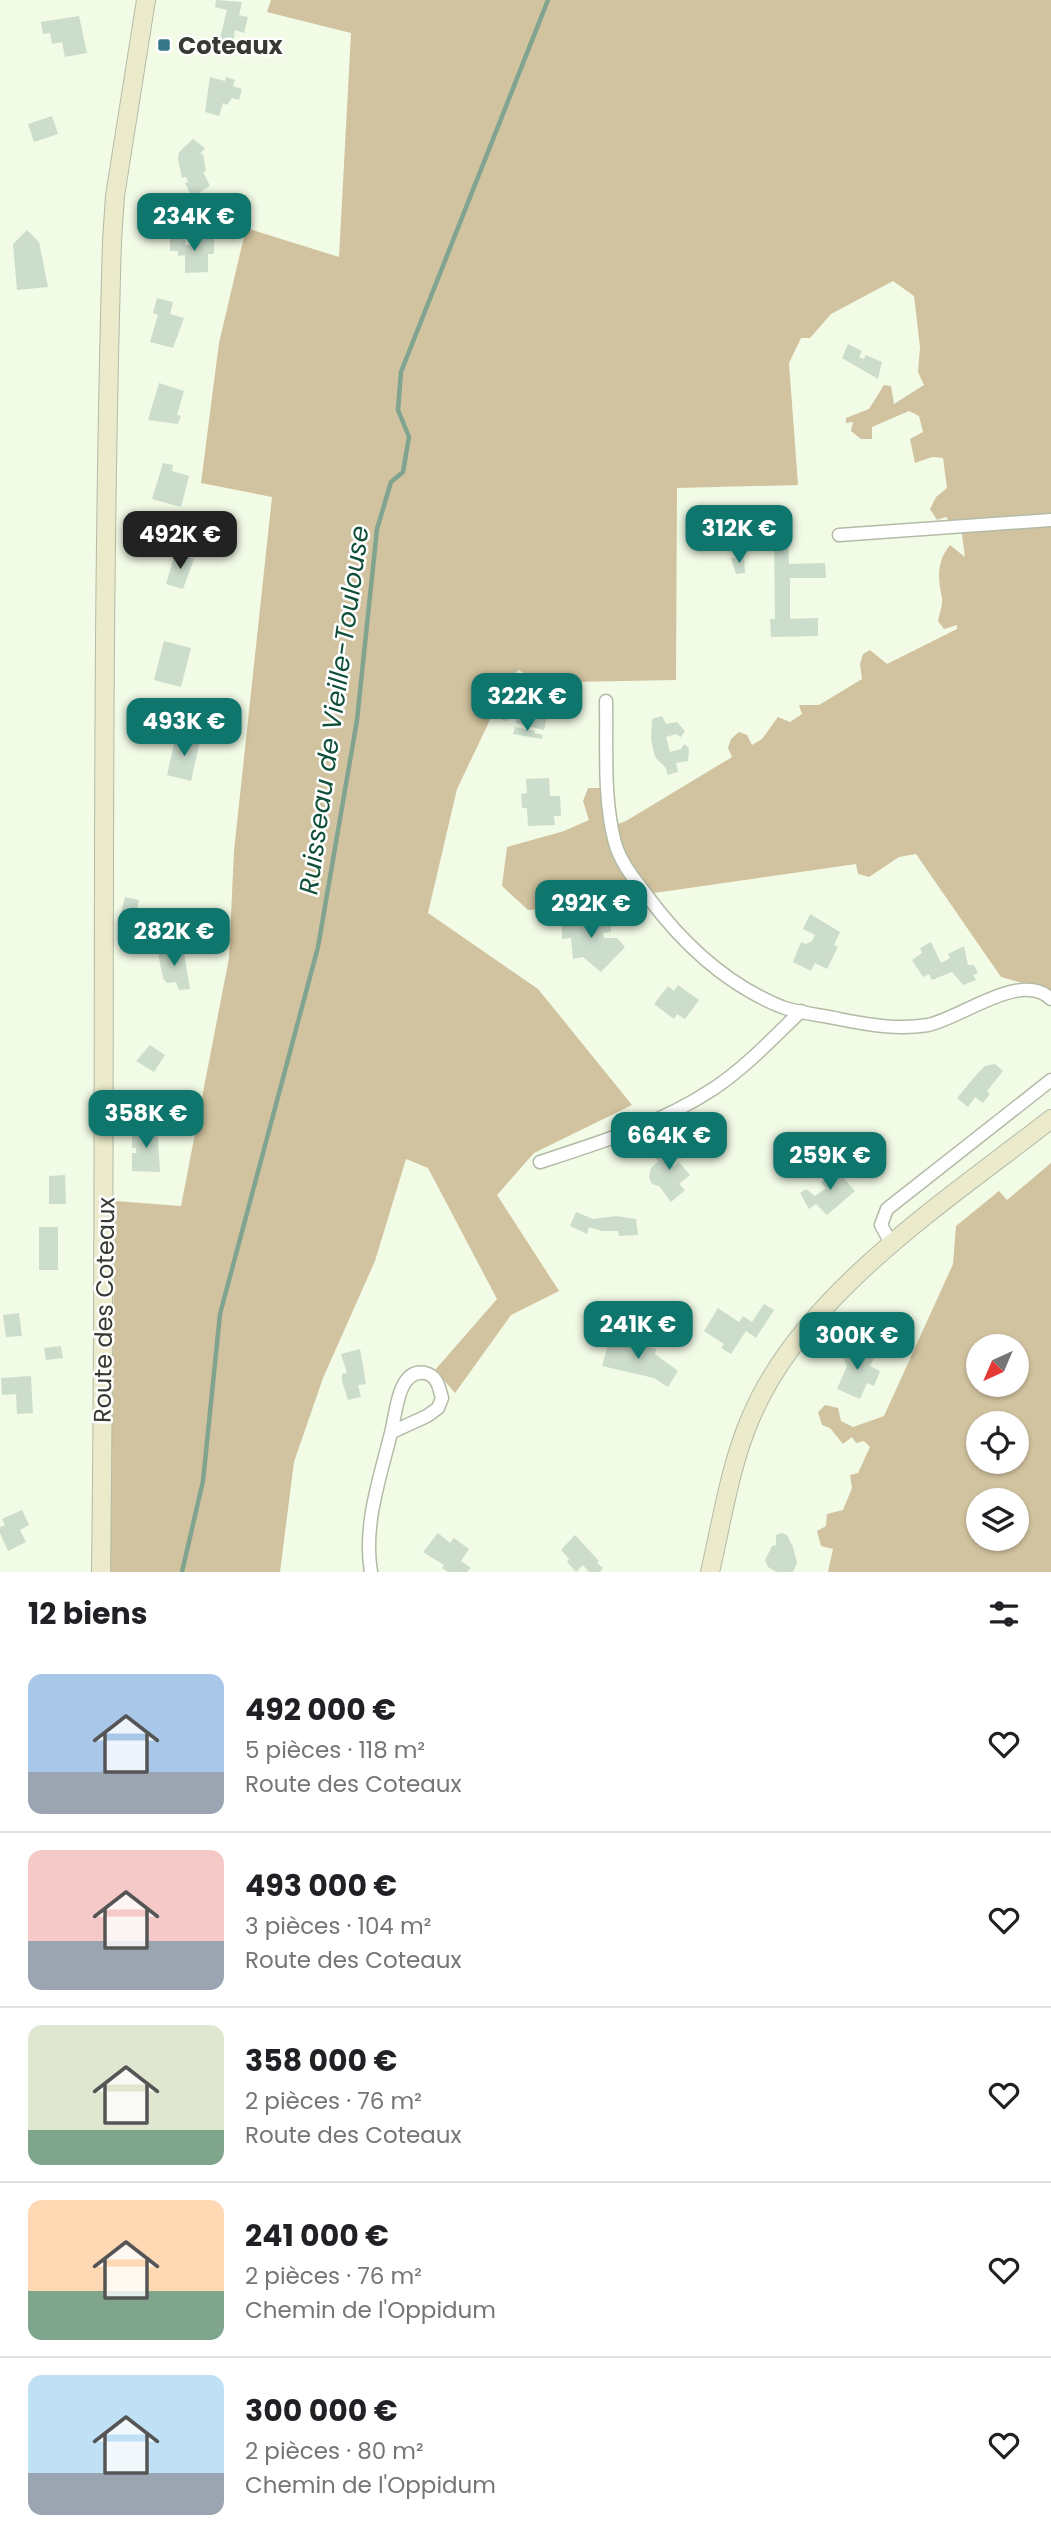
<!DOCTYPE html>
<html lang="fr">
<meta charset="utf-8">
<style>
body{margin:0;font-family:Poppins,sans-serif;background:#f2f2f2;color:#202124;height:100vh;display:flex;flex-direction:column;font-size:26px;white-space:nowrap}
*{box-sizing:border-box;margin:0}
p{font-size:23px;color:#757577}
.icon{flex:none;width:38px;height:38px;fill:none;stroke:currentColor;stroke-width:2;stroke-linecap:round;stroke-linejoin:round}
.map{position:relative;height:1572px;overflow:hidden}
.drawer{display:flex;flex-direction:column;background:#fff;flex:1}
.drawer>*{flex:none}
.needle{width:46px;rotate:224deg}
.tools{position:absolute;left:966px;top:1334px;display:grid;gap:14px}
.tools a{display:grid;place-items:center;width:63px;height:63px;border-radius:50%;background:#fff;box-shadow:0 2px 5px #0004;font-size:35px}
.price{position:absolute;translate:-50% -60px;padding:0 16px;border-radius:14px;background:#0f766e;color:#fff;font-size:23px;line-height:46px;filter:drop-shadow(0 2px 4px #0008)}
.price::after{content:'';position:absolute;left:50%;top:42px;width:21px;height:16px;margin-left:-10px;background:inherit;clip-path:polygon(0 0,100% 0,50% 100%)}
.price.selected{background:#222;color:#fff}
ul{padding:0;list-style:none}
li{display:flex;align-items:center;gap:21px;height:175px;padding:0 28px}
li+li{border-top:2px solid #e0e0e0}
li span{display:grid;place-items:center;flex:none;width:196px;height:140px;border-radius:14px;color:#555}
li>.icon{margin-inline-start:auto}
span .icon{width:84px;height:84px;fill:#fffc;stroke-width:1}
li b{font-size:30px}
h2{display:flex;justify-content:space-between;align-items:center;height:84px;padding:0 28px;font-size:30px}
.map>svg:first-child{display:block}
.green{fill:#d1c39f;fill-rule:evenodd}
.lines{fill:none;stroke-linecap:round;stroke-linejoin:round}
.stream{stroke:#80a490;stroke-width:4.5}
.building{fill:#cdc}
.street-casing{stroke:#b3bba7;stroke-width:15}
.secondary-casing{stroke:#b3bba7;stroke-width:20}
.street{stroke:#fff;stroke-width:12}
.secondary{stroke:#ebeacb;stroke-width:18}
.poi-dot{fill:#36788a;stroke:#fff;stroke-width:2.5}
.labels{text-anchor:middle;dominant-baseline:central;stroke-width:5;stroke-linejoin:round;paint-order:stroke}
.poi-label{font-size:24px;font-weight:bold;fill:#363a32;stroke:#fff;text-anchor:start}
.street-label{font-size:24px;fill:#363a32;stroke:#fff}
.water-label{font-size:26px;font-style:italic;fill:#115038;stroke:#fff}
</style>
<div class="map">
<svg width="1051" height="1572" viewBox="0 0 1051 1572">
<rect width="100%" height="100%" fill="#f2fbe6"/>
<g class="green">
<path d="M271,0H1051V991L1001,977L916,854L899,857L869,877L858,874L856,864L640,895L645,907L616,906L592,899L558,908L528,910L502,886L507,847L564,831L589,820L583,801L588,788H601L607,828L626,821L732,757L728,748L731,739L739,732L747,735L752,745L762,739L778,717L790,722L802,714L799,705H819L862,679L860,664L863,654L870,650L887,664L957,629V625L944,629L938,621C939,615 943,605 942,598C938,579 936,562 950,545L965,557L960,520L958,533L946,517L937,520L930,509L936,497L947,488L943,458L932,457L915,463L910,439L923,432L919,416L909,411L872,427V439H861L851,431L853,422L846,423V418L869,409L884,385L891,386L894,404L924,385L918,372L920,347L914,296L893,281L831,314L810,338H801L789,363L798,485L677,488L676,680L570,682L545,675L535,680L519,670L511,676L457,789L428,913L538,989L632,1105L534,1153L497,1195L559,1291L511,1315L455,1393L435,1370L497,1299L428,1168L406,1159L375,1261L323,1378L294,1462L280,1572H109L115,1201L181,1206L229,958L234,851L272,497L201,483L219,343L246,228L339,257L351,33L267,12Z"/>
<path d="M1051,1163V1572H828L833,1549L821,1546L817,1531L826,1526L827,1514L843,1510L852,1488L850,1475L858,1473L870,1447L864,1441L856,1443L852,1437L843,1444L830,1428L822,1425L818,1412L825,1405L838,1408L841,1421L853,1427L884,1416L953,1264L956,1226L999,1191L1007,1200ZM978,1346H1017V1384H978ZM978,1423H1017V1461H978ZM978,1500H1017V1538H978Z"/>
</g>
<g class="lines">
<polyline class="stream" points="182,1572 203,1481 220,1314 318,947 357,720 377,529 391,482 403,472 409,437 398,410 401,372 548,0"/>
</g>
<g class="building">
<polygon points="216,0 242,2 239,15 248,17 244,33 235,30 232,54 217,50 227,10 215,7"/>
<polygon points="79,16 87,53 65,57 62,42 52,44 50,33 43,34 41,22"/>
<polygon points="210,77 225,81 226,77 235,80 233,86 242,89 239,100 232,98 227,105 223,103 219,116 205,112"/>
<polygon points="52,116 58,134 34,142 28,124"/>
<polygon points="193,139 205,148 200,154 203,154 206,171 203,172 210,186 192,197 185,183 188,182 186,177 182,178 178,159 179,152"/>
<polygon points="27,230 39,242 48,287 17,290 13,244"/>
<polygon points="185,238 185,245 191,245 191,238 214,238 214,254 208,254 208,272 185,273 185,255 178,256 178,251 170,251 170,239"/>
<polygon points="157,298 173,302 170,314 184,318 173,348 150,342 158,315 153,313"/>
<polygon points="848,344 862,351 859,357 864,359 866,355 882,362 878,379 842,358"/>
<polygon points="159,383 184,391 177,415 181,416 178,424 148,420"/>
<polygon points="163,463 173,465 172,471 189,476 181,507 152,499"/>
<polygon points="774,539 788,539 789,564 825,563 826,578 790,578 790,619 818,618 818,636 771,637 770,619 775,619"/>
<polygon points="175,553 194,559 183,589 166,584"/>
<polygon points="744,557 745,573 736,574 731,558"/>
<polygon points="164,641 191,648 181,687 154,680"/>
<polygon points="519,682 549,687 546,703 550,704 544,730 516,723 517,717 508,715 507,721 502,720 505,700 511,701 512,695 517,696"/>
<polygon points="662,716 666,724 677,722 685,731 681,737 676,734 666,737 670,752 681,749 684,744 689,748 688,761 676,763 678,772 667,775 666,768 655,757 651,740 652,719"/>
<polygon points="515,727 535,731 534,733 543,735 542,739 513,734"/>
<polygon points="176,735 200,741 191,781 167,775"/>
<polygon points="549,778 550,796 560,796 561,816 554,816 555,825 528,826 527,808 522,808 521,794 527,793 526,779"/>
<polygon points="125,897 139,900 133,928 118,925"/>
<polygon points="576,912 577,919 590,916 596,921 598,918 611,918 611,932 603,933 604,938 617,938 625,947 601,972 583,957 573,959 571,938 562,939 562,914"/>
<polygon points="810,914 840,932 834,945 838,947 827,969 815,963 811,971 793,962 801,942 806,944 812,941 815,935 803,929"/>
<polygon points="143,922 159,926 156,938 140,934"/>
<polygon points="931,942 941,963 950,958 948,954 964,946 968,965 974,965 978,973 973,975 976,980 963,985 952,972 932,980 929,974 923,977 912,960 922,953 920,948"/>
<polygon points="165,948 166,951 184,953 190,989 179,990 176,982 167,983 163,978 157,949"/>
<polygon points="678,985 699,1000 685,1019 677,1014 674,1019 654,1004 668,986 674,991"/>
<polygon points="150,1045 165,1055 154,1072 136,1061"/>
<polygon points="995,1064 1003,1071 987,1091 990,1094 983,1103 975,1097 968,1107 957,1098 977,1074 985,1066"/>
<polygon points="145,1125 157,1125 160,1172 132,1171 132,1153 136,1153 136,1148 132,1148 132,1133 144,1133"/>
<polygon points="675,1138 685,1143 667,1160 674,1166 679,1162 690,1175 679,1184 685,1190 671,1202 659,1186 652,1184 649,1177 651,1168 658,1161 654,1157"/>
<polygon points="843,1165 847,1171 841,1175 855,1191 827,1215 816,1204 809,1209 800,1193 806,1189 815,1196 826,1188 821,1182"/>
<polygon points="65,1175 66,1204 49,1204 49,1176"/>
<polygon points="576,1212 593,1219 616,1216 636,1219 638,1235 619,1236 618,1231 602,1231 589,1227 587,1234 570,1226"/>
<rect x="39" y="1227" width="19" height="43"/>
<polygon points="764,1304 774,1310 756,1338 746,1331 731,1354 721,1348 724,1344 704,1331 718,1308 739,1322 743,1316 752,1322"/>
<polygon points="19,1313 22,1336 6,1337 3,1315"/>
<polygon points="610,1337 656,1349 655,1354 678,1371 668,1387 654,1378 602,1366"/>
<polygon points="842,1344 874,1358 870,1366 880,1371 874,1386 867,1383 860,1399 837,1389 847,1366 839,1349"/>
<polygon points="61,1346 63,1358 46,1360 44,1348"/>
<polygon points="360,1349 366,1384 358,1385 361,1397 348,1400 342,1381 342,1374 347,1373 341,1354"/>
<polygon points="31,1376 33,1413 17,1414 16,1394 2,1395 1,1378"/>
<polygon points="22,1510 29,1525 20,1530 26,1542 8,1551 0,1533 0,1527 5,1525 2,1519"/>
<polygon points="438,1533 450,1543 454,1538 469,1549 461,1561 471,1568 467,1572 448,1572 442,1568 444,1565 423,1552"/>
<polygon points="782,1533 787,1535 793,1547 797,1563 793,1572 777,1572 768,1567 765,1560 772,1546 776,1545 776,1535"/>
<polygon points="575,1535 599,1561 597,1563 603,1568 600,1572 589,1572 583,1565 576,1572 567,1562 569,1559 561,1550"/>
</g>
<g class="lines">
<defs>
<g id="street">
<polyline points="839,535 1051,520"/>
<path d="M606,701C607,748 603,798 615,843C621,864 636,881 648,897C683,944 727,985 782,1007C799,1013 820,1015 839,1019C869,1025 898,1030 928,1025C962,1018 1021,970 1051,999"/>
<path d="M540,1162C599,1143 660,1124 713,1089C745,1068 773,1038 801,1011"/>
<polyline points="892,1245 881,1225 887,1209 1051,1080"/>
<path d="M371,1572C363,1525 380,1478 391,1433C396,1416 397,1368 425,1373C438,1376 439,1388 442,1398L438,1408L427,1416L392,1432"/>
</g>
<g id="secondary">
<path d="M101,1572C107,1128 99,685 112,241L115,196L146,0"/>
<path d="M710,1572C722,1521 730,1465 751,1417C803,1293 948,1200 1051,1119"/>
</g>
</defs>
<use href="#street" class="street-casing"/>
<use href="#secondary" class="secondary-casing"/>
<use href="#street" class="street"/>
<use href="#secondary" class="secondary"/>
</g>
<rect class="poi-dot" x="157" y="38" width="14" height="14" rx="3.5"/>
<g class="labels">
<g class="poi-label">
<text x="178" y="45">Coteaux</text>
</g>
<g class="street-label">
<text transform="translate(104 1310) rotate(-89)">Route des Coteaux</text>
</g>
<g class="water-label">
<text transform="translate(334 710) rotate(-82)">Ruisseau de Vieille-Toulouse</text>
</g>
</g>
</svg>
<div class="tools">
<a><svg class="needle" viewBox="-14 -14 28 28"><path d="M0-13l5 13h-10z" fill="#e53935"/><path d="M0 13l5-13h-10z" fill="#757577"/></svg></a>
<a><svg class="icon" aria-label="locate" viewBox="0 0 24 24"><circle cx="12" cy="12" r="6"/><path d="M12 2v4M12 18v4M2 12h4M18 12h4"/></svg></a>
<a><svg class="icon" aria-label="layers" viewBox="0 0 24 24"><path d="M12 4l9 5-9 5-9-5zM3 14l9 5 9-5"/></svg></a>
</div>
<b class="price" style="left:194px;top:253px">234K €</b>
<b class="price" style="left:739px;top:565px">312K €</b>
<b class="price selected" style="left:180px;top:571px">492K €</b>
<b class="price" style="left:527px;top:733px">322K €</b>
<b class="price" style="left:184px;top:758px">493K €</b>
<b class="price" style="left:591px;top:940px">292K €</b>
<b class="price" style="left:174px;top:968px">282K €</b>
<b class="price" style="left:146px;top:1150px">358K €</b>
<b class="price" style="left:669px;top:1172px">664K €</b>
<b class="price" style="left:830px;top:1192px">259K €</b>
<b class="price" style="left:638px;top:1361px">241K €</b>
<b class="price" style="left:857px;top:1372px">300K €</b>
</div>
<section class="drawer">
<h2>12 biens<svg class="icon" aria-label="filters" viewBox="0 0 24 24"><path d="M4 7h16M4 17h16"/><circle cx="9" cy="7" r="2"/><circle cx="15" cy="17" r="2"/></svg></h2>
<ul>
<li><span style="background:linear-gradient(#a9c7e8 70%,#9aa5b1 0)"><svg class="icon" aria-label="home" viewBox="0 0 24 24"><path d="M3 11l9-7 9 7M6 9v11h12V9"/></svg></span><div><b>492 000 €</b><p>5 pièces · 118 m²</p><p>Route des Coteaux</p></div><svg class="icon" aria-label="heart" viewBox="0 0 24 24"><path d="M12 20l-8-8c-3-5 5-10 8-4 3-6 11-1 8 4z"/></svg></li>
<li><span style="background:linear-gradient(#f6c9c9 65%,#9aa5b1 0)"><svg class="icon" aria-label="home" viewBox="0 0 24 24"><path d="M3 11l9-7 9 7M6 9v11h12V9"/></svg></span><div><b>493 000 €</b><p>3 pièces · 104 m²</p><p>Route des Coteaux</p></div><svg class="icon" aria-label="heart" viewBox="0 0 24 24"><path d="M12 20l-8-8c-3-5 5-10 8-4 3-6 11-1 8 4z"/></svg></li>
<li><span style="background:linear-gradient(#dfe7d0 75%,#7fa58c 0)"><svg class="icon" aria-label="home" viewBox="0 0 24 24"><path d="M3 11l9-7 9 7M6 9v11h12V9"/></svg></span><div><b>358 000 €</b><p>2 pièces · 76 m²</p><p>Route des Coteaux</p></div><svg class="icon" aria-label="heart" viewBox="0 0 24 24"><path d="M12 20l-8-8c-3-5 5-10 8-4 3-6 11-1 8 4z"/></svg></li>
<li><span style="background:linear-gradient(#ffd9b3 65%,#7fa58c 0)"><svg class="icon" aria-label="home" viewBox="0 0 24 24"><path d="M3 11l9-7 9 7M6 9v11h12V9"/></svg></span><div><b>241 000 €</b><p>2 pièces · 76 m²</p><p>Chemin de l'Oppidum</p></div><svg class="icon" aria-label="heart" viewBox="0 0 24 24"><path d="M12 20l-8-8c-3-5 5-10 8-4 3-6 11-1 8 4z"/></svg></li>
<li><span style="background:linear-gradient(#bfe0f5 70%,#9aa5b1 0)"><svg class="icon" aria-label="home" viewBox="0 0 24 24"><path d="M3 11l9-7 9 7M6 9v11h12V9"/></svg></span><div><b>300 000 €</b><p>2 pièces · 80 m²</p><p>Chemin de l'Oppidum</p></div><svg class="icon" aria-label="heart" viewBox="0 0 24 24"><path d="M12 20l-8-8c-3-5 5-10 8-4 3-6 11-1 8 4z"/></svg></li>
</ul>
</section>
